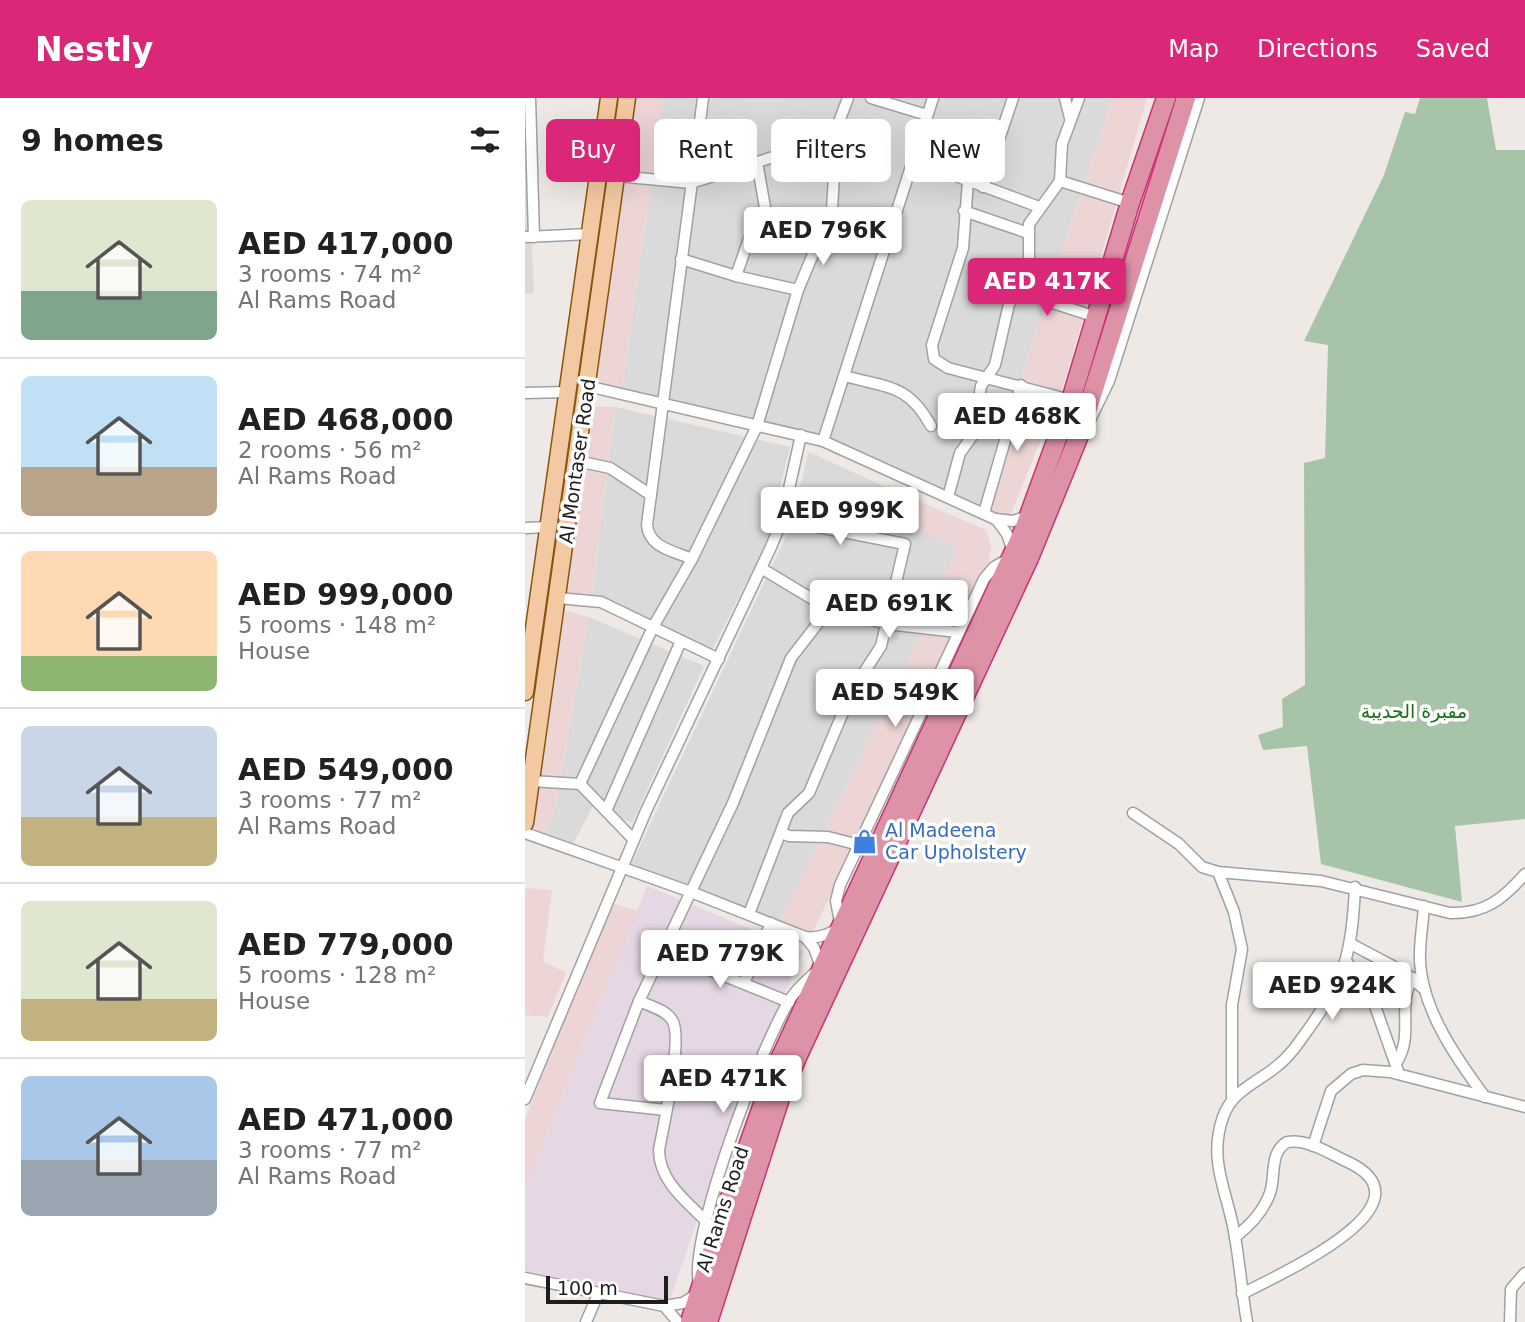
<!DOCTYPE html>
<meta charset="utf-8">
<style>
body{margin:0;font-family:"DejaVu Sans","Noto Sans Arabic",sans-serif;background:#f2f2f2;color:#202124;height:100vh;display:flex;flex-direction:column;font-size:26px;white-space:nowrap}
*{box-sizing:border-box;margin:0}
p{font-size:23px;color:#757577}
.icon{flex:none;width:38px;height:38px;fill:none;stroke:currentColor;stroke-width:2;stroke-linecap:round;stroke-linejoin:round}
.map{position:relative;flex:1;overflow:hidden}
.side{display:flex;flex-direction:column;background:#fff;width:525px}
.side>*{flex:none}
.top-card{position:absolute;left:21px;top:21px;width:665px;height:63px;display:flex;gap:14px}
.scale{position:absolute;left:21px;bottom:18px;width:122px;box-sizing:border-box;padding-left:7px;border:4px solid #1d1d1d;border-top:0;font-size:19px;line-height:24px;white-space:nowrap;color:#1d1d1d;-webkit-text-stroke:5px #fff;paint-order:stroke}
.price{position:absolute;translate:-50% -60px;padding:0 16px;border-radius:7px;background:#fff;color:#222;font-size:23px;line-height:46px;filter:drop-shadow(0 2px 4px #0008)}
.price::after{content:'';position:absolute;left:50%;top:42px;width:21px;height:16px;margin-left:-10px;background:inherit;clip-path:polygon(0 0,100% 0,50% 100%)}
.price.active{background:#db2777;color:#fff}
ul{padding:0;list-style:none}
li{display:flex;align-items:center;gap:21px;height:175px;padding:0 21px}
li+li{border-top:2px solid #e0e0e0}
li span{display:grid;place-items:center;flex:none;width:196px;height:140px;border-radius:10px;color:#555}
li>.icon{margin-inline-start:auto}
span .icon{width:84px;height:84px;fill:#fffc;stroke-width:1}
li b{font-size:30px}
h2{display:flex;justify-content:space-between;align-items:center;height:84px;padding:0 21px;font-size:30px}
.tag{padding:0 24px;border-radius:10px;background:#fff;box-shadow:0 7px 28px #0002;font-size:24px;line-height:63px}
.tag.active{background:#db2777;color:#fff}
header{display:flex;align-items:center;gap:42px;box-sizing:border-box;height:98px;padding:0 35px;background:#db2777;color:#fff}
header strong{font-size:33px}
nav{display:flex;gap:38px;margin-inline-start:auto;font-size:24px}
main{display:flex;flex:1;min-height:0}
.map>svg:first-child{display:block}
.residential{fill:#dbdada}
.commercial{fill:#edd5d6}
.industrial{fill:#e6d7e5}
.cemetery{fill:#a7c4a9}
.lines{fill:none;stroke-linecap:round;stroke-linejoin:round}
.street-casing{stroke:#a1a1a1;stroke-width:13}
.primary-casing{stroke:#8a540d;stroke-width:19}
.highway-casing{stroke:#c93375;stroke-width:21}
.street{stroke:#fff;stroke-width:10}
.primary{stroke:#f3c9a3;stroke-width:16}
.highway{stroke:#de92a8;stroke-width:18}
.labels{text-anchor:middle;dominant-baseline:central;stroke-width:7;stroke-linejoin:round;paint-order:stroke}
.street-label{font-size:19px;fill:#1d1d1d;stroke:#fff}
.park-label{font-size:19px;fill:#167215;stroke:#fff}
.shop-label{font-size:19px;fill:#366cbe;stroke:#fff;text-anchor:start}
</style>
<header>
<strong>Nestly</strong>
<nav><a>Map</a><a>Directions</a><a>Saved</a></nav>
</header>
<main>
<section class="side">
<h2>9 homes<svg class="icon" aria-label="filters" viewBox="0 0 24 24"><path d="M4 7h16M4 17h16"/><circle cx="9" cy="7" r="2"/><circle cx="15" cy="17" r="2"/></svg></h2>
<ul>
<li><span style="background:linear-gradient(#dfe7d0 65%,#7fa58c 0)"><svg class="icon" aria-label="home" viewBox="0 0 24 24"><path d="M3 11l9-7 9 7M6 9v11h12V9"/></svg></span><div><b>AED 417,000</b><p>3 rooms · 74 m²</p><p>Al Rams Road</p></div></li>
<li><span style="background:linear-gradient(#bfe0f5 65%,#b9a48a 0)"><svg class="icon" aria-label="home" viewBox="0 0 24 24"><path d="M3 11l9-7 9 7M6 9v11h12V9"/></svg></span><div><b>AED 468,000</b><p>2 rooms · 56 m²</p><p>Al Rams Road</p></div></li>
<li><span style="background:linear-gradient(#ffd9b3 75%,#8fb573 0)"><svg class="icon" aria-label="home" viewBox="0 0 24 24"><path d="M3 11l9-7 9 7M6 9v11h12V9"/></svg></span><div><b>AED 999,000</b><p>5 rooms · 148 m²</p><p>House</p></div></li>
<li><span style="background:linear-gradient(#c9d6e8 65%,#c2b280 0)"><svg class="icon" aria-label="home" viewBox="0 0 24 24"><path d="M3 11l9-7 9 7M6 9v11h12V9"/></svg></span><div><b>AED 549,000</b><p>3 rooms · 77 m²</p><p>Al Rams Road</p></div></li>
<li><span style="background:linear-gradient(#dfe7d0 70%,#c2b280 0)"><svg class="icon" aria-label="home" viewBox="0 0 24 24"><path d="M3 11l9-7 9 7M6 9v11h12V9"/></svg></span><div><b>AED 779,000</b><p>5 rooms · 128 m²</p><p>House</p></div></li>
<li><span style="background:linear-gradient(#a9c7e8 60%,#9aa5b1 0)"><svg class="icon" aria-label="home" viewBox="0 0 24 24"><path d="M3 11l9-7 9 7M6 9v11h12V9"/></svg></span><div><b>AED 471,000</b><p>3 rooms · 77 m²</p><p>Al Rams Road</p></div></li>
</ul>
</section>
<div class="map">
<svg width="1000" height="1224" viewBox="0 0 1000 1224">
<rect width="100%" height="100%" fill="#eee9e4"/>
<g class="residential">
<polygon points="0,0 9,195 0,196"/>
<polygon points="138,0 587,0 454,409 309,341 97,292"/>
<polygon points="90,309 265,349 241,446 185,556 102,515 66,506"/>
<polygon points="284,354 363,390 352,413 433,448 394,541 254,825 106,767 263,434"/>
<polygon points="64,519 179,568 107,725 69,706 45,752 16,744 30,712"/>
</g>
<g class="commercial">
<polygon points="109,0 138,0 97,292 74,285 70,270"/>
<polygon points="587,0 622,0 540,282 483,423 454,409"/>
<polygon points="62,308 90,309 66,506 39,500"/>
<polygon points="363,390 461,432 466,447 464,462 286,838 254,825 394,541 433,448 351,413"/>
<polygon points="34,511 64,519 30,712 16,744 2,736"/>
<polygon points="0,790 27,792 18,863 41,875 23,919 0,917"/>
<polygon points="86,805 112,813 0,1089 0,1021"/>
</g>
<polygon class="industrial" points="122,788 278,853 211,1008 146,1199 130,1205 0,1179 0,1089"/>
<polygon class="cemetery" points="895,0 962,0 971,52 1000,52 1000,721 930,728 937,804 796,766 782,648 738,652 733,637 758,629 757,601 780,587 779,365 800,360 803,247 779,243 859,77 880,14 890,16"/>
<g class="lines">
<defs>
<g id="street">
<polyline points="5,0 9,139"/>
<polyline points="346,0 402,17"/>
<polyline points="540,0 545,20"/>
<polyline points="388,62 514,109"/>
<polyline points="92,78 166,85 261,55 312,68"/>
<polyline points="443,83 438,150 407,247 409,261 423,270 546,302"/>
<polyline points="535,83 605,105"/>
<polyline points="458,89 488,0"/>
<polyline points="439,113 503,135"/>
<polyline points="0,139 65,136"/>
<polyline points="156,161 211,178 273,192"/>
<polyline points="211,178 227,132 241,115 232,64"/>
<polyline points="501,181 519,202 571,219"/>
<path d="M320,278C363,290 383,286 406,328"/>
<polyline points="62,288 298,343 470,421 488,423 503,418"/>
<polyline points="0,295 43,294"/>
<polyline points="564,324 584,283 674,0"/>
<polyline points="298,343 408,0"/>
<polyline points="52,363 85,370 126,397"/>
<polyline points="423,399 435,355 448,337 456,288 470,267 484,206 504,174 504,126 535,83 537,46 554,0"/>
<polyline points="459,415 496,287"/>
<polyline points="471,421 482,436 488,453"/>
<polyline points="0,430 23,429"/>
<path d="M167,461C149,453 124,450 122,427L178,0"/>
<polyline points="236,470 304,511 362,526 432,534"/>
<polyline points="33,500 76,504 194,561"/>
<polyline points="6,683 55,686 109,742"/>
<polyline points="55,686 128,529 167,461 232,328 273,192 307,111 312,29 323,0"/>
<polyline points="81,713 156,543"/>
<path d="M608,715L654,746L677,769L693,774L796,783L925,815C960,816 978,801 1000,776"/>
<path d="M0,735L166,794L280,839C294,841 304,836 316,829L311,803L315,787L459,481L469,469L485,460"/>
<polyline points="256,735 264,738 303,739 334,747"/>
<polyline points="693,774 709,814 717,851 707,907 707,1002"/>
<path d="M899,808C898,826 894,845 895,863C897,912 932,961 960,999"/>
<polyline points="224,816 263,715 284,695 327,593 356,548 380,446 257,422"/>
<polyline points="826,846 879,874 900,892"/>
<polyline points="138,853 264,904"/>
<polyline points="822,864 849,905 874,976"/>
<polyline points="219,885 246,825"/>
<path d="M114,903C125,908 141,912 147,922C159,939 138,1029 134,1052C134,1083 161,1103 182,1124"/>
<path d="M871,965C890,938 871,906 888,880"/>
<polyline points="0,1001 121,713 246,449 257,422 276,337"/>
<polyline points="141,1012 75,1005 114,903 208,705 266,560 304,511"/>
<polyline points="788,1048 806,993 826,976 838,972 865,974 1000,1009"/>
<path d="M710,1139C726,1127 738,1114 745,1095C751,1077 744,1055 762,1044C782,1040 805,1056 823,1064C914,1107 750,1178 717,1196"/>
<polyline points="0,1180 139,1208 158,1205 172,1196"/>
<path d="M174,1185C163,1140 238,942 266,900C274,888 286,879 296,869L289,850L280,839"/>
<polyline points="139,1208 153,1224"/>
<polyline points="61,1224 73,1196"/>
<path d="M722,1224C717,1196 715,1167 710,1139C704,1097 682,1064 698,1019C707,993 731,985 751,969C764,959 773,946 782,933C821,880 827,853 830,789"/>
<polyline points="985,1224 986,1191 1000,1175"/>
</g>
<g id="primary">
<polyline points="0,594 84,0"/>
<polyline points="0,725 102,0"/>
</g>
<g id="highway">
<polyline points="165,1224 195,1128 250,972 498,434 546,302 605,105 641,0"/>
<polyline points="183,1224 255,1000 274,955 504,460 529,399 555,335 661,0"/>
</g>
</defs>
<use href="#street" class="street-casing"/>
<use href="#primary" class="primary-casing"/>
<use href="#highway" class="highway-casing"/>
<use href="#street" class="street"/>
<use href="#primary" class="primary"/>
<use href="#highway" class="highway"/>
</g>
<defs>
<symbol id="shop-bare" viewBox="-9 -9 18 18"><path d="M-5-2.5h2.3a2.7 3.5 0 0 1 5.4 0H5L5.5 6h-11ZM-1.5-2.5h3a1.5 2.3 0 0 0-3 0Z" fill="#3f7fe0" stroke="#fff" stroke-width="2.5" paint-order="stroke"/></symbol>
</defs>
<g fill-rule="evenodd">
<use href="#shop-bare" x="322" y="726" width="35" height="35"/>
</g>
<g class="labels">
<g class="street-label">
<text transform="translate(52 363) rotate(-82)">Al Montaser Road</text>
<text transform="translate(197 1111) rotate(-72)">Al Rams Road</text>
</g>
<g class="park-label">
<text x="889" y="613">مقبرة الحديبة</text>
</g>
<g class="shop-label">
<text x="360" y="732">Al Madeena<tspan x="360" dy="22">Car Upholstery</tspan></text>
</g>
</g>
</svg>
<div class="scale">100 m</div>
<b class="price" style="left:298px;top:169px">AED 796K</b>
<b class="price active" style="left:522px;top:220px">AED 417K</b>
<b class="price" style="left:492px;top:355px">AED 468K</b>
<b class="price" style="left:315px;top:449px">AED 999K</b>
<b class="price" style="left:364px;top:542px">AED 691K</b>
<b class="price" style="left:370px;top:631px">AED 549K</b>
<b class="price" style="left:195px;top:892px">AED 779K</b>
<b class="price" style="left:807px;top:924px">AED 924K</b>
<b class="price" style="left:198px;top:1017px">AED 471K</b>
<div class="top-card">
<a class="tag active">Buy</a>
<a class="tag">Rent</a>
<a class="tag">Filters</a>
<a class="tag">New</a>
</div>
</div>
</main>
